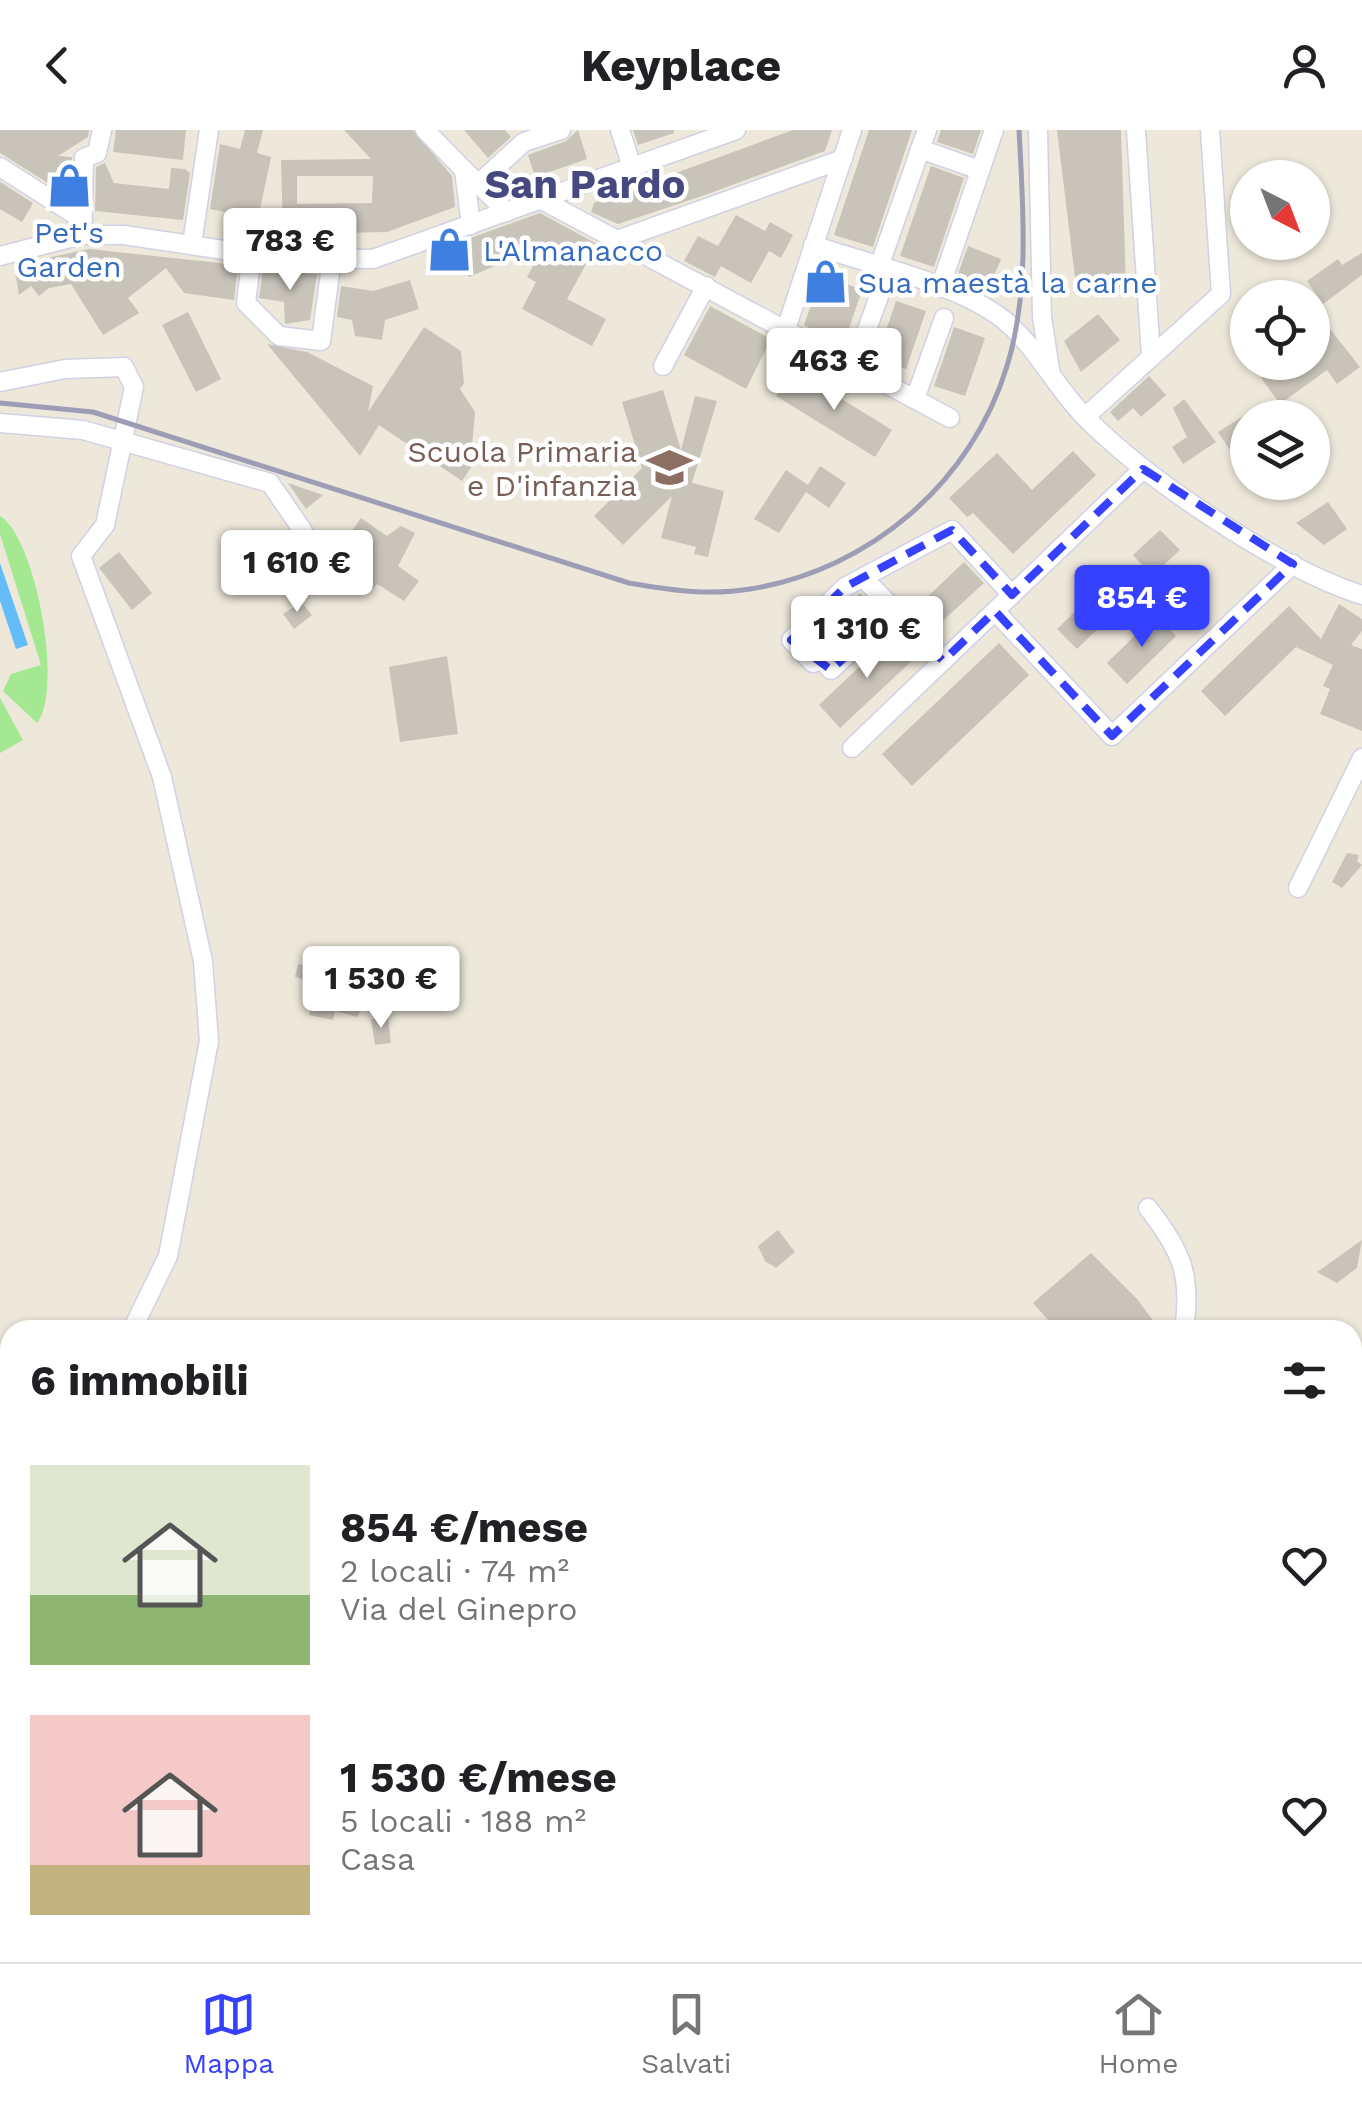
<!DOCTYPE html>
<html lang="it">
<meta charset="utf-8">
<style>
body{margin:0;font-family:"Work Sans",sans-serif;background:#f2f2f2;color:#202124;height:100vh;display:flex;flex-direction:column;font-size:38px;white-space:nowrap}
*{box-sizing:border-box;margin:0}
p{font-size:32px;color:#757577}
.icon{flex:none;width:55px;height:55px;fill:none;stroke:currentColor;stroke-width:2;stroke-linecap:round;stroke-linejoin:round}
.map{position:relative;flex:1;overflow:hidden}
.panel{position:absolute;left:0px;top:1190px;width:1362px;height:642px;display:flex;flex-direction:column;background:#fff;border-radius:30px 30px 0 0;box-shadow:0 2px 8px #0004}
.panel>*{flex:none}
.needle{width:65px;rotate:138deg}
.fabs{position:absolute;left:1230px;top:30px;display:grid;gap:20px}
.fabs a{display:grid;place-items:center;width:100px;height:100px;border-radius:50%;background:#fff;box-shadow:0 2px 8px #0004;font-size:50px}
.price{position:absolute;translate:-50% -85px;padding:0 22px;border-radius:10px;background:#fff;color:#222;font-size:32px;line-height:65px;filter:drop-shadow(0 2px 5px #0008)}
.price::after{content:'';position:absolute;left:50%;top:60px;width:30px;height:22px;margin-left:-15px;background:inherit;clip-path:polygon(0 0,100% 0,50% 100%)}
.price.selected{background:#3640ff;color:#fff}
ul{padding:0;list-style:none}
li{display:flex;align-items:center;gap:30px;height:250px;padding:0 30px}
li span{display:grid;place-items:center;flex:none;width:280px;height:200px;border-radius:0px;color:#555}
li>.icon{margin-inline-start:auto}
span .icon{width:120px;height:120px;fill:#fffc;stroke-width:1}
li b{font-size:42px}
h2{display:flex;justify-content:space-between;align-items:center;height:120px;padding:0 30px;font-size:42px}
header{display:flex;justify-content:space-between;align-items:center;height:130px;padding:0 30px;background:#fff;font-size:45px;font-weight:700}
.dock{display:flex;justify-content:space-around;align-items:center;height:140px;border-top:2px solid #e0e0e0;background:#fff;font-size:28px;color:#757577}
.dock a{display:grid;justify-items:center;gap:5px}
.dock .selected{color:#3640ff}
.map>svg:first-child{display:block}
.green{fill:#a4e992}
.water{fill:#64bdf9}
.building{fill:#c9c4ba;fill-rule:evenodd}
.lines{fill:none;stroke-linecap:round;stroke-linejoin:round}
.minor-casing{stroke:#d0d1e4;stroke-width:21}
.major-casing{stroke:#ccc;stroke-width:26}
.minor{stroke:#fff;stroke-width:18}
.major{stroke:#fdec50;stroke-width:22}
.rail{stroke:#9d9db6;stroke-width:5}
.marked{fill:none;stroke:#3640ff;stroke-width:8;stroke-dasharray:20 12;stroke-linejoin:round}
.labels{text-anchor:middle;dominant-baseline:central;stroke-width:9;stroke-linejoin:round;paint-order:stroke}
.shop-label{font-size:30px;fill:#366cbe;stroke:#fff;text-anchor:start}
.education-label{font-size:30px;fill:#785e54;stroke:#fff;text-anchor:end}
.district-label{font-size:40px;font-weight:bold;fill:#46497f;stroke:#fff}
</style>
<header><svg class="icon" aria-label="back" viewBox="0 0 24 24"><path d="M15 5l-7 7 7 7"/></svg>Keyplace<svg class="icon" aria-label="person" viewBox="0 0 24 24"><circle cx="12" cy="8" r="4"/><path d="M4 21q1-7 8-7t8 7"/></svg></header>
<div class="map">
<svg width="1362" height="1832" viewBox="0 0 1362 1832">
<rect width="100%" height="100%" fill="#ede8da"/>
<g class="green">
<path d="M0,386C36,407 64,561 37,593L3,561L11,544L41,535L0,404Z"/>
<polygon points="0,568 23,610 0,623"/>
</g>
<polygon class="water" points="0,433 28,515 16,519 0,471"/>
<g class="building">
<polygon points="0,0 89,0 88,7 58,26 72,27 71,57 67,59 59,43 51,55 0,23"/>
<polygon points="116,0 186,0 183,30 113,22"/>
<polygon points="245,0 263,0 257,23 271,27 258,89 210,79 220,14 240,19"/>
<path d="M344,0H413L452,46L455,77L387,102L283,104L281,30L371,29ZM297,46H373L372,73L297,74Z"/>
<polygon points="464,0 505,0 511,7 488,28"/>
<polygon points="578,0 587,29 535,47 528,25 566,11"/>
<polygon points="633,0 674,0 674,3 638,15"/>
<polygon points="793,0 832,0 825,21 705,65 618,94 591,82 594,73"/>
<polygon points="869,0 912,0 873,117 834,105"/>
<polygon points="941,0 981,0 973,24 937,12"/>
<polygon points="1057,0 1121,0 1126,158 1077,164"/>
<polygon points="105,33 114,53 169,59 171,38 185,39 190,43 183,90 95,81 96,37"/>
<polygon points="931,36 964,48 934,137 900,126"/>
<polygon points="0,52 33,73 22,92 0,79"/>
<polygon points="540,83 597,114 567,169 606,189 592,216 522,179 536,152 527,147 544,115 469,147 466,139 459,137 439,144 432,122"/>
<polygon points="736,85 765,101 770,92 793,105 781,128 769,121 751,153 721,136 715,147 684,131 698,106 718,116"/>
<polygon points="968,116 1001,129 990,156 958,144"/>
<polygon points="89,119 238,135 234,170 184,163 166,138 128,168 139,183 103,205 71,154 49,158 39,166 31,156 19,165 14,135"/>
<polygon points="1362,123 1362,145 1323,174 1307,151 1338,129 1342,135"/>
<polygon points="263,140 317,144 310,190 285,194 284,172 259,168"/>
<polygon points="822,144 862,160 843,216 804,195"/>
<polygon points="410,150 419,179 385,190 382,210 355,206 352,190 337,187 341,156 373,161"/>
<polygon points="896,171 926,181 906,239 876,230"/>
<polygon points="710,176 771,209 746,259 684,225"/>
<polygon points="1312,176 1360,237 1337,254 1327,240 1280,274 1261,248 1283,232 1312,232"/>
<polygon points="188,182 221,249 196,262 162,195"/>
<polygon points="1098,184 1120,210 1081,242 1064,211"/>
<polygon points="424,197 461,221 464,253 460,259 475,282 472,317 480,324 462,351 379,295 360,326 267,214 307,222 373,256 368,282"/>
<polygon points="954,197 985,208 965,266 934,256"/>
<polygon points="793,239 892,300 875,327 776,266"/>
<polygon points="1149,246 1166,265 1141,287 1133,278 1118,291 1110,282"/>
<polygon points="663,260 681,320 695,266 717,271 692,353 724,361 708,427 694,424 696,417 661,408 672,366 623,415 594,386 642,338 622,272"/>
<polygon points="1184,269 1216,312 1183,334 1172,317 1187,307 1173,278"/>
<polygon points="1248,283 1248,317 1234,326 1218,302"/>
<polygon points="1073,321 1096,345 1013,424 973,383 967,387 949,368 997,323 1032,360"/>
<polygon points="820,336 846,353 829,378 806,362 779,403 754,389 786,340 808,355"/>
<polygon points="288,353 323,365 306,379"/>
<polygon points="1328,372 1347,399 1324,415 1296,393"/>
<polygon points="361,388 387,406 401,396 415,403 398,436 419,451 404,471 377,454 372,460 349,444 369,416 350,404"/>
<polygon points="1160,400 1180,420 1152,446 1133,425"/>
<polygon points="119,422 152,463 132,480 99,438"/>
<polygon points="964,432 984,453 937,496 918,476"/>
<polygon points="1115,443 1135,463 1077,519 1057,499"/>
<polygon points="860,463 876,479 831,521 814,505"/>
<polygon points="301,472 312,485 294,499 283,484"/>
<polygon points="1339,474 1362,489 1362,501 1351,515 1362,519 1362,601 1320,584 1330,559 1323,556 1333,535 1296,517 1225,586 1201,561 1289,476 1321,509"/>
<polygon points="1156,485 1176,506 1127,554 1107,533"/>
<polygon points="894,504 916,527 840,598 819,575"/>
<polygon points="999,513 1029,545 912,656 882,624"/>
<polygon points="447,526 458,604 400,612 389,537"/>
<polygon points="1347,723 1359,725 1357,731 1362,735 1342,758 1332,752"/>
<polygon points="298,834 324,840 318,854 295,847"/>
<polygon points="321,854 368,865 357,887 335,881 333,890 309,885"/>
<polygon points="388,887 391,913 375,915 371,889"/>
<polygon points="778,1100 795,1122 776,1138 765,1131 758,1116"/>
<polygon points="1362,1110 1357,1138 1337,1153 1317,1142"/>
<polygon points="1091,1123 1137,1169 1160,1200 1057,1200 1033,1173"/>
</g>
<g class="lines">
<defs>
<g id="minor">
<polyline points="425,0 464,40"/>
<polyline points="620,0 632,37"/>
<polyline points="1038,0 1042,187 1050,240"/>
<polyline points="1136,0 1151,226"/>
<polyline points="920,19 980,40"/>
<polyline points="0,37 83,90"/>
<polyline points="478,54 524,12 561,0"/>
<polyline points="542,70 950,288"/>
<polyline points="471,95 464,40 507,82"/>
<polyline points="82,105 84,28 97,23 102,0"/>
<polyline points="620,109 843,29"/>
<polyline points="192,114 209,0"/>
<path d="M813,115C871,135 957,153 1004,190C1038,218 1056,259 1087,289C1150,352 1278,438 1362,465"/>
<polyline points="252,124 246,173 279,206 321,211 332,128"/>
<polyline points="0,126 82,105 124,105 277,128 373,129 736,0"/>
<polyline points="879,137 927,0"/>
<polyline points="940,158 994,0"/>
<polyline points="786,199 852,0"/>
<polyline points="663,236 706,156"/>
<polyline points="854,236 879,166"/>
<polyline points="0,252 65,239 124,237 134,257 105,395 81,426 162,647 203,831 209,911 168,1126 132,1200"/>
<polyline points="915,269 944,188"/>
<polyline points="1085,287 1221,164 1210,0"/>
<polyline points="0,293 83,300 270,353 303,401"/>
<polyline points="863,448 895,480"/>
<polyline points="995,481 1112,606 1293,434"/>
<polyline points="943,531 895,480 831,540 822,530 813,533 791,510 845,457 952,400 1012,465"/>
<polyline points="852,618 1143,339"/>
<polyline points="1298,758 1362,628"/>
<path d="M1148,1078C1182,1121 1192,1146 1184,1200"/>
<polyline points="0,1590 10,1598"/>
<polyline points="1352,1630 1362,1640"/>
<polyline points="75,1822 80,1832"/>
<polyline points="1012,1822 1017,1832"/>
<polyline points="52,1832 55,1822"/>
</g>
<g id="major">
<polyline points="1352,1272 1362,1266"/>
<polyline points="216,1832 230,1822"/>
</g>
</defs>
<use href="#minor" class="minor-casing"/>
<use href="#major" class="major-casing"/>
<use href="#minor" class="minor"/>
<use href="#major" class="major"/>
<path class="rail" d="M0,273L93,282L629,453C669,460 709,466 750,459C870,440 972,352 1007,236C1030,162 1023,76 1019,0"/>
</g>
<path class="marked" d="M1143,339L1293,434L1112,606L995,481L943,531L895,480L831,540L791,510L845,457L952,400L1012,465Z"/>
<defs>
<symbol id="shop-bare" viewBox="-9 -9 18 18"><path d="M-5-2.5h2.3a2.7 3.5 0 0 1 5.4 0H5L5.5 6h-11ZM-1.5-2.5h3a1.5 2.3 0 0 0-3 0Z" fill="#3f7fe0" stroke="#fff" stroke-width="2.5" paint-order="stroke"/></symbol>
<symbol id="school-bare" viewBox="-9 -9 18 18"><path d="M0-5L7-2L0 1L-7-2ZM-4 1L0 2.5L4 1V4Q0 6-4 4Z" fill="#8d6e63" stroke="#fff" stroke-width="2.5" paint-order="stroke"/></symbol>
</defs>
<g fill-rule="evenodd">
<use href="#shop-bare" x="38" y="24" width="63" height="63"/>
<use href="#shop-bare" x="418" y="88" width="63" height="63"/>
<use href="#shop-bare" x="794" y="120" width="63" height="63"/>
<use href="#school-bare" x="638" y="306" width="63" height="63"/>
</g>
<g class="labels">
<g class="shop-label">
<text x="69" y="102" text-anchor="middle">Pet's<tspan x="69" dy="34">Garden</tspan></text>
<text x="483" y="120">L'Almanacco</text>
<text x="858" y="152">Sua maestà la carne</text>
</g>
<g class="education-label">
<text x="637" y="321">Scuola Primaria<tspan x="637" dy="34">e D'infanzia</tspan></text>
</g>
<g class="district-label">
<text x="585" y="54">San Pardo</text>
</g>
</g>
</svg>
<div class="fabs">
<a><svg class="needle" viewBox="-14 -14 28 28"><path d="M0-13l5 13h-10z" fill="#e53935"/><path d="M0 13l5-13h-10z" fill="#757577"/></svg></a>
<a><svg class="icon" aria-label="locate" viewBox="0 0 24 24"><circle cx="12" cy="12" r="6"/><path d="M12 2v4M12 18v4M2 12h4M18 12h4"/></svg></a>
<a><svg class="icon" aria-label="layers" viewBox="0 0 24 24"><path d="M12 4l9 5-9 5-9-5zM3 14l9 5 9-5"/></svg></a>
</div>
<b class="price" style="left:290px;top:163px">783 €</b>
<b class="price" style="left:834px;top:283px">463 €</b>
<b class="price" style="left:297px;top:485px">1 610 €</b>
<b class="price selected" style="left:1142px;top:520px">854 €</b>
<b class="price" style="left:867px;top:551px">1 310 €</b>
<b class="price" style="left:381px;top:901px">1 530 €</b>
<section class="panel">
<h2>6 immobili<svg class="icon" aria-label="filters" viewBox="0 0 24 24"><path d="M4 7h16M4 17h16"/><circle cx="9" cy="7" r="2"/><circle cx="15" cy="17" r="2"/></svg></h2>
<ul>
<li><span style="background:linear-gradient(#dfe7d0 65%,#8fb573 0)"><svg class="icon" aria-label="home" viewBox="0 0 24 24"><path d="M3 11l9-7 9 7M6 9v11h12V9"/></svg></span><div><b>854 €/mese</b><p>2 locali · 74 m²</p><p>Via del Ginepro</p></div><svg class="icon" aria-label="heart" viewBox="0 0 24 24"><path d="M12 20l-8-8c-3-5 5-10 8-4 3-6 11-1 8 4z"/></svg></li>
<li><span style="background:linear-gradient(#f6c9c9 75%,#c2b280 0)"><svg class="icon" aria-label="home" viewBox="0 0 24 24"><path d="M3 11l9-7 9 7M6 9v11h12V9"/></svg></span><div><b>1 530 €/mese</b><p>5 locali · 188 m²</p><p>Casa</p></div><svg class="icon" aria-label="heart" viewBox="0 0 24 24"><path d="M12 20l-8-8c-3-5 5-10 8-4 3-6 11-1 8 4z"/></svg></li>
</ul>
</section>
</div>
<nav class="dock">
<a class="selected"><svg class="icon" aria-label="map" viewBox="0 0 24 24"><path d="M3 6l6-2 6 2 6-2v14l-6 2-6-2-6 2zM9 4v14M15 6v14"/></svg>Mappa</a>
<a><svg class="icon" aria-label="saved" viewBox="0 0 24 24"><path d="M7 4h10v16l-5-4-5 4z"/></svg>Salvati</a>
<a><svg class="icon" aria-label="home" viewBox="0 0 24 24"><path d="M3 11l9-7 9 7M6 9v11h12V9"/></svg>Home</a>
</nav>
